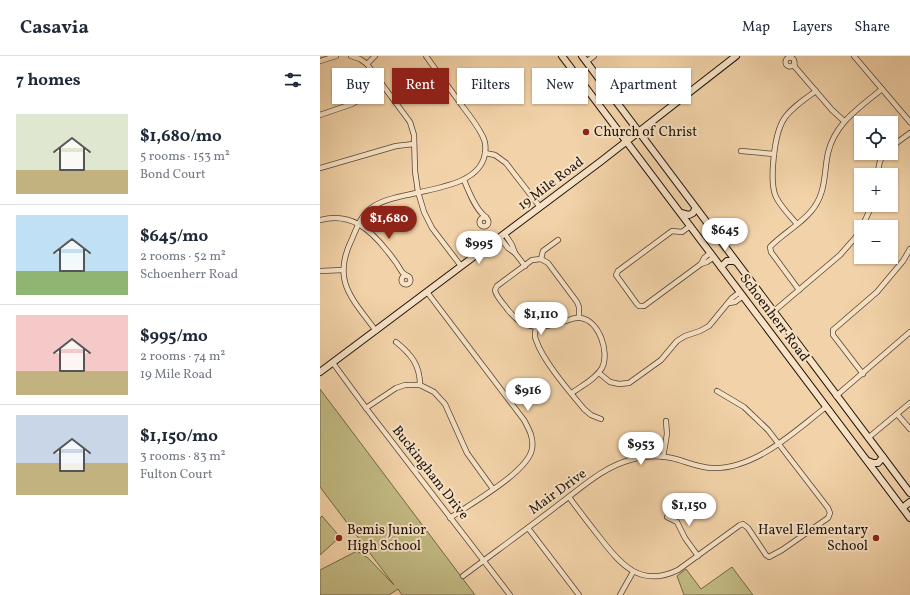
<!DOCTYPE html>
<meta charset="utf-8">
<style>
body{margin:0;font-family:Vollkorn,serif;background:#f2f2f3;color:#1f2937;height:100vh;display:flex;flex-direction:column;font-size:15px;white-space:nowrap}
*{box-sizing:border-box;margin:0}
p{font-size:13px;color:#747a83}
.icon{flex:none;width:22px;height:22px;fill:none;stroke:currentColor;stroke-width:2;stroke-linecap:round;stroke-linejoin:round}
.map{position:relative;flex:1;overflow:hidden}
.panel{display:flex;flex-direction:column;background:#fff;width:320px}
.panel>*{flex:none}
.top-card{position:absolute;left:12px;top:12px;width:380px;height:36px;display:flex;gap:8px}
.controls{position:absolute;left:534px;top:60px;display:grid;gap:8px}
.controls a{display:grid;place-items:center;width:44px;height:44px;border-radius:0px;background:#fff;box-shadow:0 1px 3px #0004;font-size:20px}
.price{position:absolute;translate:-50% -34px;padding:0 9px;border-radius:14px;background:#fff;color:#222;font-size:13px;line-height:26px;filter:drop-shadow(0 1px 2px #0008)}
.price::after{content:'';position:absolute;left:50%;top:24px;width:12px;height:9px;margin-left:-6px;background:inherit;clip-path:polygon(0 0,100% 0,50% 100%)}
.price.selected{background:#8f2418;color:#fff}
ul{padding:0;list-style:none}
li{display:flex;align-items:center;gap:12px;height:100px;padding:0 16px}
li+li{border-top:1px solid #e0e1e3}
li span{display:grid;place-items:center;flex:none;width:112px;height:80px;border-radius:0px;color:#555}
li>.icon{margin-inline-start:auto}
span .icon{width:48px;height:48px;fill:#fffc;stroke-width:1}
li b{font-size:17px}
h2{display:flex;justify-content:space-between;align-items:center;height:48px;padding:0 16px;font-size:17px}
.pill{padding:0 14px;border-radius:0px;background:#fff;box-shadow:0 1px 3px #0004;font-size:14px;line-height:36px}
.pill.selected{background:#8f2418;color:#fff}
header{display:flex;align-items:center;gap:24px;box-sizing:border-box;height:56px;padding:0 20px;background:#fff;border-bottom:1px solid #e0e1e3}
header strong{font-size:19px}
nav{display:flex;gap:22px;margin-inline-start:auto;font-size:14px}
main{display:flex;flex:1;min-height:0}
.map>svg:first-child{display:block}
.green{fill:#c2ba83;stroke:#726848}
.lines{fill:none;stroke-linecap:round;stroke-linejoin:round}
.street-casing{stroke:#554534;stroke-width:6}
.secondary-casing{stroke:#21160e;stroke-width:8}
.street{stroke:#f7e2c6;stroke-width:4.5}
.secondary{stroke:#f7e2c6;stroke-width:6}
.poi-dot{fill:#8f2418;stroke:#f7e2c6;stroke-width:1.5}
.labels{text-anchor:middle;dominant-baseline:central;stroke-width:4;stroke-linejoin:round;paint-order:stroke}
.poi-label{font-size:14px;fill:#21160e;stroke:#f7e2c6;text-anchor:start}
.street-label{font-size:14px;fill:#21160e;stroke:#f7e2c6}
</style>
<header>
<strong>Casavia</strong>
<nav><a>Map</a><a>Layers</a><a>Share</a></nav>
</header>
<main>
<section class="panel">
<h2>7 homes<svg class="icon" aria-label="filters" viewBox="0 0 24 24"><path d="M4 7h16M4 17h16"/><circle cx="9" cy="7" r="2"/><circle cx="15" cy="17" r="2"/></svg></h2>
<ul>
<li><span style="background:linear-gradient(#dfe7d0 70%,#c2b280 0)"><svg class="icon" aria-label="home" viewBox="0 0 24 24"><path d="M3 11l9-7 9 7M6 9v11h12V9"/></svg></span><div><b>$1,680/mo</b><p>5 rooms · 153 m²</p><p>Bond Court</p></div></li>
<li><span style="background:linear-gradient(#bfe0f5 70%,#8fb573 0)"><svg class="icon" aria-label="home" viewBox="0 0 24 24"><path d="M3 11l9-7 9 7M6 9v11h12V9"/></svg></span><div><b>$645/mo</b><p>2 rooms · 52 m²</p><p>Schoenherr Road</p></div></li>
<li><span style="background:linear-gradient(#f6c9c9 70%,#c2b280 0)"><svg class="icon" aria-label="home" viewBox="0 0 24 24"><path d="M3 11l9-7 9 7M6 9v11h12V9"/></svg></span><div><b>$995/mo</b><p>2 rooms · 74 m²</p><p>19 Mile Road</p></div></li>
<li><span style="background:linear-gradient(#c9d6e8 60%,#c2b280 0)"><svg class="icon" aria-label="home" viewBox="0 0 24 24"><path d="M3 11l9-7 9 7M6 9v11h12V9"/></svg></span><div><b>$1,150/mo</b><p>3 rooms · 83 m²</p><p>Fulton Court</p></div></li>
</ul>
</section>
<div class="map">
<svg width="590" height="539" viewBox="0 0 590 539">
<rect width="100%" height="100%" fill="#f2d2a8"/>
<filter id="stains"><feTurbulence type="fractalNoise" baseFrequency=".005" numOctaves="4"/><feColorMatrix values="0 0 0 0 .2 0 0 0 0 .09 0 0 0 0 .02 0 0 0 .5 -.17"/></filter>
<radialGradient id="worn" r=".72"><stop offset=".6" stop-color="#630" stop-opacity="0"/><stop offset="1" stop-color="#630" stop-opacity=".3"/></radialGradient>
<g class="green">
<polygon points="0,333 155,539 82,539 78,533 69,539 0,539 0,514 37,495 48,502 74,529 0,431"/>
<polygon points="2,460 20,481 0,499 0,462"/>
<polygon points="412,511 433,539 364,539 357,520 366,513 381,533"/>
</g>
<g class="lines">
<defs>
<g id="street">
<polyline points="31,0 40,3 47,8 90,66 94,79 95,115 98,136 104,156 112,172 141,210"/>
<polyline points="534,0 590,66"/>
<circle cx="470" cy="6" r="4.5"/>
<polyline points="0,5 16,0"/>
<polyline points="266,6 274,0"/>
<polyline points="474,7 475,11 512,54 524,65"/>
<polyline points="47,8 55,0"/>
<polyline points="0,59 32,48 44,41 62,28"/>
<polyline points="571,91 590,77"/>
<polyline points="421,95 454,98"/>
<polyline points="165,97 175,99 186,107 220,151"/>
<polyline points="0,112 76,90 94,88"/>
<polyline points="557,119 560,105 565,97"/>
<path d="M144,124C148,134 156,155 166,161"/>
<circle cx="164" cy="166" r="4.5"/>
<path d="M0,164C31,156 50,173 68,196C73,202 78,209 82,216L87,220"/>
<path d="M477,168C470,160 461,151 456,141C449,126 454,78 464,63C471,52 485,43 496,35"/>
<polyline points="370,170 362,176 352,175 298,215 296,219 317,248 319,250 324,250 381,208"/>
<polyline points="542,171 552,149"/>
<polyline points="180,182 188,192 195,197 192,189 185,178"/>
<polyline points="195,197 205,210"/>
<polyline points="390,197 384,202 381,208 387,206 394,201"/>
<polyline points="221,203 223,195 238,184"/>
<polyline points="0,215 23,214"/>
<circle cx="86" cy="224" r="4.5"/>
<path d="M479,234L451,196L450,191C463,177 485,166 495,150C506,134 504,115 508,97C515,67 539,52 562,33"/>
<path d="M107,236L204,364C209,373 214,382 212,393C208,416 150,448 130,462"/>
<polyline points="409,247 415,246 423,240"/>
<polyline points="453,256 520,199 535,182 541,173"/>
<path d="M216,272C215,276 214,280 216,284C223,305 249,335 264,353L271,359L281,363"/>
<path d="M56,275C32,242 11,225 32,183C37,171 42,157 54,150C82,132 160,138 165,97C166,91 165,84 162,79C157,69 150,60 143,51C131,34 118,17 106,0"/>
<path d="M76,286C91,298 100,309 100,329"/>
<polyline points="13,307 46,352 190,539"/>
<polyline points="279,317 290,326 299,328 309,327 341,304 357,285 365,280 380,275 389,270 412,242 420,236"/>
<polyline points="543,318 513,279 513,274 557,236 583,205 590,193"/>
<path d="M252,337C261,330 276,323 282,312C290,296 279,265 261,262C256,261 251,263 246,265C222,272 206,277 188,254C184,248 176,241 175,234L177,230L212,204L221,203L228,207L257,246L259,251V261"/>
<polyline points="516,340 590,276"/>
<polyline points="46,352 76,332 85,329 100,329 114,336 125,348 147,397 173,433"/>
<polyline points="577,358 590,373"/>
<polyline points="548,382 590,347"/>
<polyline points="343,401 347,378 346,365"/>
<path d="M249,441C259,455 270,469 281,483C301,509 321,532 358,514L420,469L423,468L428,472L446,499L449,501L462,494L508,462L510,457L508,452L448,374L424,351L397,335"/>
<polyline points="347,461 357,466 365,482 378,500"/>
<polyline points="208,472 259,539"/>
<path d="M143,520C175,496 207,473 238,449C260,433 283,411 310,404C324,400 338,399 352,402C365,405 379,412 393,412C436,413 475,375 506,351"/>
<polyline points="300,539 313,516"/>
</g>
<g id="secondary">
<polyline points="242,0 590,462"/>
<polyline points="262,0 590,437"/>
<polyline points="361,157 369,159 373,157 375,153"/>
<polyline points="401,211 407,205 413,205 416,206"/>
<polyline points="0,316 280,106 416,0"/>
<polyline points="548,405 553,407 558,407 563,401"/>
<polyline points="583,452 586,449 590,446"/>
</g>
</defs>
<use href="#street" class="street-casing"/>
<use href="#secondary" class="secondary-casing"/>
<use href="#street" class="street"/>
<use href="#secondary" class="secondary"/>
</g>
<g class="poi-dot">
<circle cx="266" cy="76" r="4"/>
<circle cx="19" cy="482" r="4"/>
<circle cx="556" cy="482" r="4"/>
</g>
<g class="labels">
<g class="poi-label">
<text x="274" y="76">Church of Christ</text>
<text x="27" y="474">Bemis Junior<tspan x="27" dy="16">High School</tspan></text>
<text x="548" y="474" text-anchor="end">Havel Elementary<tspan x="548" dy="16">School</tspan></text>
</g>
<g class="street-label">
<text transform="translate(231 128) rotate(-37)">19 Mile Road</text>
<text transform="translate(454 262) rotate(53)">Schoenherr Road</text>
<text transform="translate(110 417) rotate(52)">Buckingham Drive</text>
<text transform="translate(238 436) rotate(-36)">Mair Drive</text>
</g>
</g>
<rect width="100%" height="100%" filter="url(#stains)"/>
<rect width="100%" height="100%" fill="url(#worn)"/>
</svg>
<div class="controls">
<a><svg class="icon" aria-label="locate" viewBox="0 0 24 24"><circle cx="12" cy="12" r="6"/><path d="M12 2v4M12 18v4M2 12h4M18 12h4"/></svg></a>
<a>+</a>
<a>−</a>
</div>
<b class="price selected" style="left:69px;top:184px">$1,680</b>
<b class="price" style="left:405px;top:196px">$645</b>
<b class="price" style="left:159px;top:209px">$995</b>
<b class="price" style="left:221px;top:280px">$1,110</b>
<b class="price" style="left:208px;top:356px">$916</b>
<b class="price" style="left:321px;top:410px">$953</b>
<b class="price" style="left:369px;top:471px">$1,150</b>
<div class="top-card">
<a class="pill">Buy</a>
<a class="pill selected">Rent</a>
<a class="pill">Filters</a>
<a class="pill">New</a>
<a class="pill">Apartment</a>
</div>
</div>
</main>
